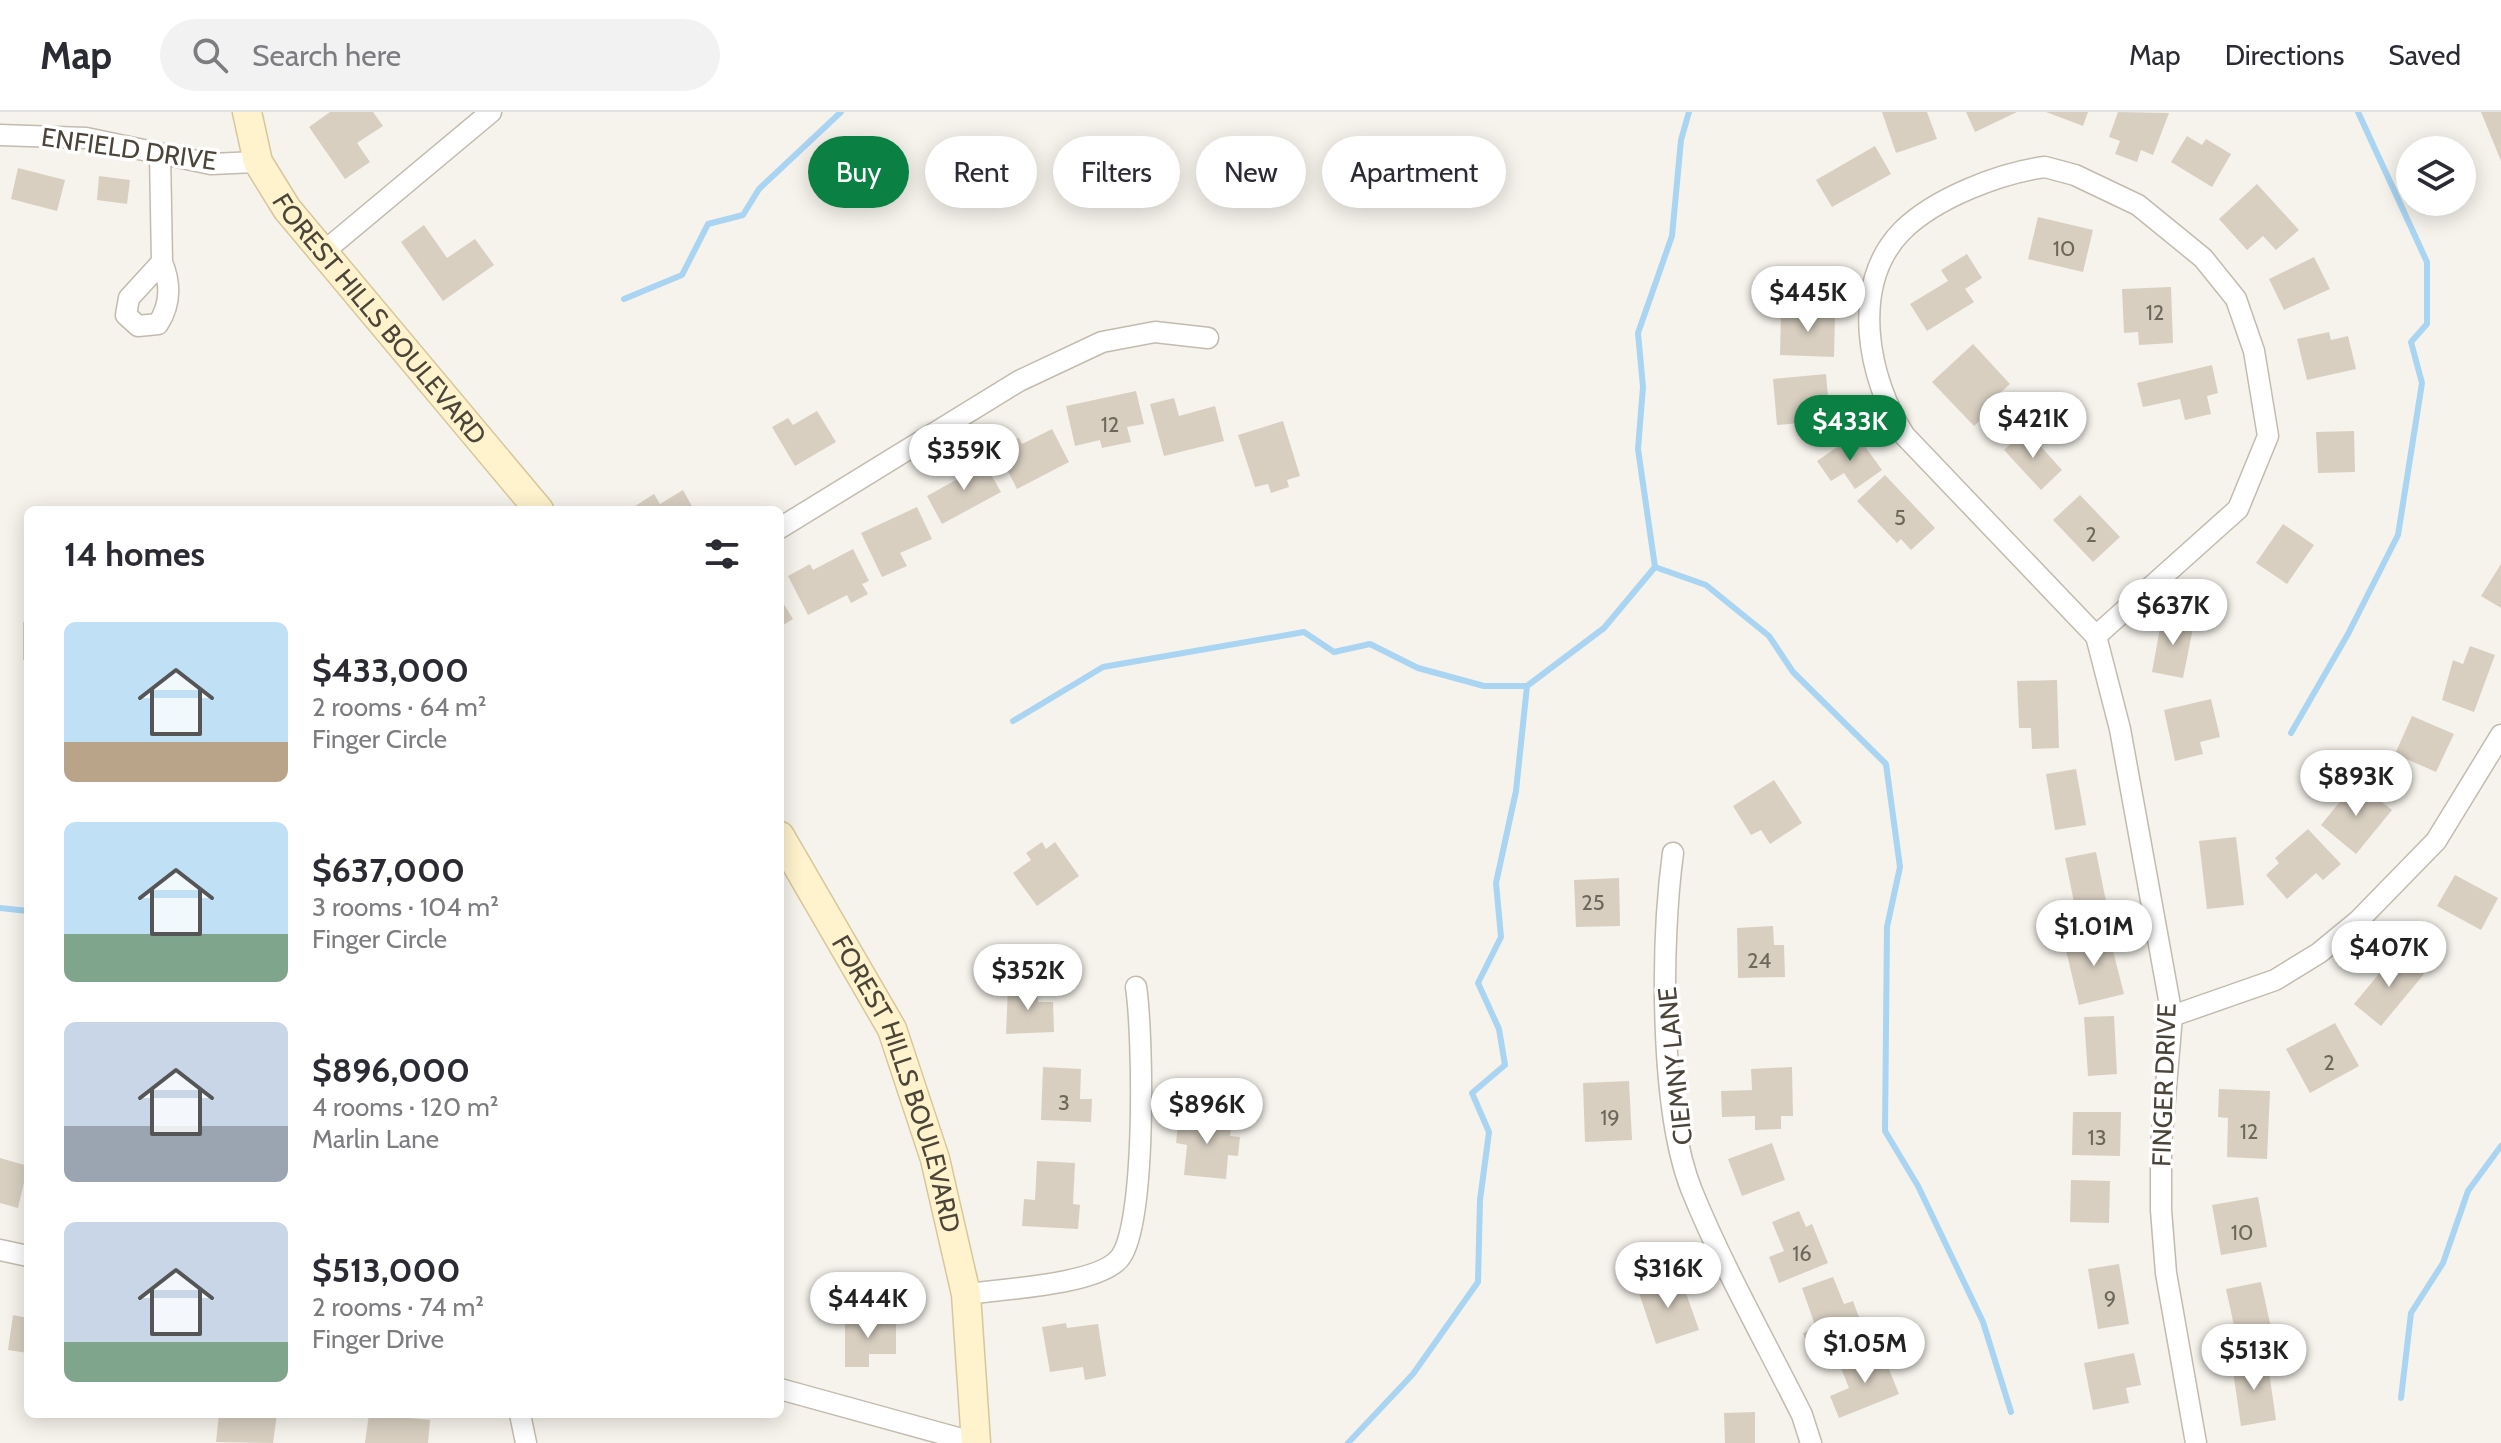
<!DOCTYPE html>
<meta charset="utf-8">
<style>
body{margin:0;font-family:Cabin,sans-serif;background:#f2f2f3;color:#2b2b33;height:100vh;display:flex;flex-direction:column;font-size:30px;white-space:nowrap}
*{box-sizing:border-box;margin:0}
p{font-size:26px;color:#7c7c81}
.icon{flex:none;width:44px;height:44px;fill:none;stroke:currentColor;stroke-width:2;stroke-linecap:round;stroke-linejoin:round}
.map{position:relative;flex:1;overflow:hidden}
.panel{position:absolute;left:24px;top:394px;width:760px;height:912px;display:flex;flex-direction:column;background:#fff;border-radius:12px;box-shadow:0 4px 20px #0003}
.panel>*{flex:none}
.guide{position:absolute;left:808px;top:24px;width:760px;height:72px;display:flex;gap:16px}
.fabs{position:absolute;left:2396px;top:24px;display:grid;gap:16px}
.fabs a{display:grid;place-items:center;width:80px;height:80px;border-radius:50%;background:#fff;box-shadow:0 4px 20px #0003;font-size:40px}
.price{position:absolute;translate:-50% -68px;padding:0 18px;border-radius:28px;background:#fff;color:#222;font-size:26px;line-height:52px;filter:drop-shadow(0 2px 4px #0008)}
.price::after{content:'';position:absolute;left:50%;top:48px;width:24px;height:18px;margin-left:-12px;background:inherit;clip-path:polygon(0 0,100% 0,50% 100%)}
.price.current{background:#0b8043;color:#fff}
ul{padding:0;list-style:none}
li{display:flex;align-items:center;gap:24px;height:200px;padding:0 40px}
li span{display:grid;place-items:center;flex:none;width:224px;height:160px;border-radius:12px;color:#555}
li>.icon{margin-inline-start:auto}
span .icon{width:96px;height:96px;fill:#fffc;stroke-width:1}
li b{font-size:34px}
h2{display:flex;justify-content:space-between;align-items:center;height:96px;padding:0 40px;font-size:34px}
.chip{padding:0 28px;border-radius:36px;background:#fff;box-shadow:0 4px 20px #0003;font-size:28px;line-height:72px}
.chip.current{background:#0b8043;color:#fff}
header{display:flex;align-items:center;gap:48px;box-sizing:border-box;height:112px;padding:0 40px;background:#fff;border-bottom:2px solid #e1e1e2}
header strong{font-size:38px}
nav{display:flex;gap:44px;margin-inline-start:auto;font-size:28px}
.search{width:560px;height:72px;background:#f2f2f3;display:flex;align-items:center;gap:20px;box-sizing:border-box;padding:0 28px;border-radius:44px;color:#7c7c81;font-size:30px}
.map>svg:first-child{display:block}
.lines{fill:none;stroke-linecap:round;stroke-linejoin:round}
.stream{stroke:#a9d4f2;stroke-width:6}
.building{fill:#d8cfc1}
.street-casing{stroke:#c2bbae;stroke-width:23}
.secondary-casing{stroke:#d6c79b;stroke-width:31}
.street{stroke:#fff;stroke-width:20}
.secondary{stroke:#fff3cd;stroke-width:28}
.labels{text-anchor:middle;dominant-baseline:central;stroke-width:7;stroke-linejoin:round;paint-order:stroke}
.number-label{font-size:22px;fill:#6e675b}
.street-label{font-size:26px;fill:#4b4439;stroke:#fff}
</style>
<header>
<strong>Map</strong>
<div class="search"><svg class="icon" aria-label="search" viewBox="0 0 24 24"><circle cx="10" cy="10" r="6"/><path d="M15 15l6 6"/></svg>Search here</div>
<nav><a>Map</a><a>Directions</a><a>Saved</a></nav>
</header>
<div class="map">
<svg width="2501" height="1331" viewBox="0 0 2501 1331">
<rect width="100%" height="100%" fill="#f6f3ec"/>
<g class="lines">
<g class="stream">
<polyline points="624,187 682,163 708,112 743,103 759,77 841,0"/>
<polyline points="1655,455 1706,473 1769,524 1793,560 1886,652 1900,755 1887,815 1885,1019 1918,1074 1983,1210 2011,1300"/>
<polyline points="1013,609 1103,555 1304,520 1334,540 1370,532 1418,556 1484,574 1527,574"/>
<polyline points="2291,621 2348,522 2398,423 2422,271 2411,230 2427,212 2427,150 2358,0"/>
<polyline points="0,796 28,799"/>
<polyline points="2401,1286 2411,1201 2443,1151 2468,1079 2501,1034"/>
<polyline points="1348,1331 1413,1262 1478,1170 1480,1088 1489,1020 1472,981 1505,953 1499,917 1478,871 1501,825 1496,771 1516,679 1527,574 1604,516 1655,455 1638,337 1643,275 1638,221 1672,124 1681,28 1689,0"/>
</g>
</g>
<g class="building">
<polygon points="330,0 373,0 383,14 357,31 370,50 345,67 309,15"/>
<polygon points="1882,0 1927,0 1937,27 1896,41"/>
<polygon points="1966,0 2017,0 1975,20"/>
<polygon points="2046,0 2088,0 2083,14"/>
<polygon points="2118,0 2169,1 2153,43 2141,38 2137,50 2115,42 2120,29 2109,25"/>
<polygon points="2481,0 2501,0 2501,49"/>
<polygon points="2187,24 2202,33 2206,27 2231,42 2212,75 2171,50"/>
<polygon points="1875,34 1891,62 1832,95 1816,68"/>
<polygon points="18,56 65,68 57,99 11,87"/>
<polygon points="99,64 130,68 127,92 97,88"/>
<polygon points="2257,72 2299,118 2276,138 2263,124 2247,138 2219,107"/>
<polygon points="2038,105 2093,118 2083,160 2028,147"/>
<polygon points="424,113 447,146 475,127 494,153 443,189 401,130"/>
<polygon points="1967,142 1982,166 1965,177 1974,190 1927,219 1910,192 1948,169 1941,158"/>
<polygon points="2314,145 2330,177 2284,198 2269,167"/>
<polygon points="2171,175 2173,231 2139,233 2138,220 2124,221 2122,177"/>
<polygon points="1781,200 1835,202 1834,245 1780,243"/>
<polygon points="2329,220 2331,228 2348,224 2356,257 2307,268 2297,227"/>
<polygon points="1973,232 2010,272 1990,290 1994,295 1974,314 1932,270"/>
<polygon points="2212,253 2218,281 2207,284 2211,302 2185,308 2180,287 2143,295 2137,271"/>
<polygon points="1826,262 1830,308 1777,313 1773,267"/>
<polygon points="1136,279 1144,312 1127,315 1131,330 1102,336 1100,328 1075,334 1066,294"/>
<polygon points="1174,286 1179,304 1215,294 1224,329 1164,344 1150,292"/>
<polygon points="817,299 836,330 795,354 772,315 788,306 793,313"/>
<polygon points="1283,309 1300,364 1287,368 1289,375 1271,381 1268,372 1255,375 1238,323"/>
<polygon points="1052,317 1069,350 1017,377 997,338 1019,326 1022,332"/>
<polygon points="2026,318 2062,358 2041,378 2004,338"/>
<polygon points="2354,319 2355,360 2318,361 2316,320"/>
<polygon points="1856,322 1882,358 1855,377 1844,361 1831,369 1817,349"/>
<polygon points="982,347 1001,380 942,412 927,384 963,364 960,359"/>
<polygon points="1885,363 1935,416 1911,438 1901,427 1897,431 1857,389"/>
<polygon points="683,378 694,398 632,396 654,382 660,392"/>
<polygon points="2080,383 2120,425 2093,450 2053,408"/>
<polygon points="917,395 932,427 900,441 907,454 882,465 861,421"/>
<polygon points="2283,412 2314,433 2287,472 2256,451"/>
<polygon points="853,437 869,469 862,472 868,482 851,491 847,483 808,503 788,464 810,452 813,458"/>
<polygon points="2501,452 2501,496 2481,484"/>
<polygon points="780,486 793,507 780,515"/>
<polygon points="2162,505 2194,511 2183,566 2152,560"/>
<polygon points="28,509 28,548 23,548 23,510"/>
<polygon points="2470,534 2495,543 2474,600 2442,588 2453,548 2463,552"/>
<polygon points="2057,568 2059,636 2032,637 2031,616 2019,616 2017,569"/>
<polygon points="2211,587 2220,625 2200,630 2203,642 2175,649 2164,598"/>
<polygon points="2412,604 2454,622 2436,660 2395,642"/>
<polygon points="2076,657 2086,713 2055,718 2046,662"/>
<polygon points="1774,668 1802,711 1770,732 1761,718 1751,723 1733,694"/>
<polygon points="2356,670 2392,698 2356,742 2321,713"/>
<polygon points="2308,717 2341,752 2323,768 2316,761 2287,787 2266,763 2279,751 2275,746"/>
<polygon points="2236,725 2244,793 2207,797 2199,729"/>
<polygon points="1042,730 1046,737 1055,730 1079,764 1037,794 1013,761 1031,748 1026,741"/>
<polygon points="2096,740 2108,799 2077,805 2065,746"/>
<polygon points="2455,763 2498,786 2481,818 2437,794"/>
<polygon points="1619,766 1620,814 1576,815 1574,768"/>
<polygon points="1773,814 1774,833 1784,833 1785,865 1738,866 1737,816"/>
<polygon points="2108,819 2124,882 2079,893 2064,830"/>
<polygon points="2397,840 2424,862 2381,914 2354,892"/>
<polygon points="1037,874 1038,890 1053,890 1054,920 1006,922 1008,875"/>
<polygon points="2114,904 2117,962 2088,964 2084,905"/>
<polygon points="2335,911 2359,954 2310,981 2286,937"/>
<polygon points="1043,955 1081,957 1080,987 1092,987 1091,1010 1041,1008"/>
<polygon points="1792,955 1793,1004 1781,1004 1781,1017 1755,1018 1755,1004 1722,1005 1721,979 1752,978 1751,957"/>
<polygon points="1629,969 1632,1028 1585,1030 1583,971"/>
<polygon points="2219,977 2270,979 2267,1047 2227,1045 2228,1006 2218,1005"/>
<polygon points="2073,1000 2121,1000 2120,1044 2072,1043"/>
<polygon points="1179,1004 1232,1009 1230,1024 1240,1025 1238,1044 1228,1043 1226,1067 1184,1063 1187,1033 1176,1031"/>
<polygon points="1772,1031 1785,1068 1742,1084 1728,1047"/>
<polygon points="0,1046 28,1054 18,1096 0,1091"/>
<polygon points="1037,1049 1075,1051 1073,1092 1080,1093 1078,1117 1022,1114 1024,1087 1035,1088"/>
<polygon points="2071,1068 2110,1069 2109,1111 2070,1110"/>
<polygon points="2258,1085 2267,1135 2221,1143 2212,1093"/>
<polygon points="1799,1099 1806,1115 1812,1112 1828,1151 1779,1171 1769,1145 1784,1139 1772,1110"/>
<polygon points="2119,1152 2129,1212 2098,1217 2088,1157"/>
<polygon points="1680,1164 1699,1218 1656,1232 1638,1178"/>
<polygon points="1833,1165 1844,1192 1853,1189 1860,1208 1853,1211 1859,1227 1812,1245 1803,1221 1816,1216 1802,1176"/>
<polygon points="2261,1170 2271,1216 2236,1223 2226,1177"/>
<polygon points="13,1203 28,1206 28,1241 8,1238"/>
<polygon points="845,1207 896,1207 896,1242 869,1242 869,1255 845,1255"/>
<polygon points="1066,1211 1067,1216 1098,1212 1106,1264 1085,1268 1083,1255 1050,1260 1042,1215"/>
<polygon points="1882,1240 1899,1282 1839,1306 1830,1284 1849,1276 1841,1256"/>
<polygon points="2134,1241 2141,1273 2126,1276 2129,1291 2093,1298 2084,1251"/>
<polygon points="2267,1246 2276,1308 2241,1314 2232,1252"/>
<polygon points="1755,1300 1755,1331 1725,1331 1724,1301"/>
<polygon points="219,1302 277,1302 273,1331 216,1330"/>
<polygon points="369,1302 430,1308 428,1331 365,1331"/>
</g>
<g class="lines">
<defs>
<g id="street">
<polyline points="0,23 86,26 211,52 258,50"/>
<path d="M160,42L162,150L129,186L126,203L138,214L158,212C171,192 171,172 162,150"/>
<path d="M2045,55L2075,63L2138,93L2203,146L2236,187L2254,239L2268,324L2238,397L2096,524L1905,324C1868,268 1849,173 1902,119C1935,86 2000,61 2045,55Z"/>
<polyline points="321,142 491,0"/>
<polyline points="780,416 1019,269 1102,230 1155,220 1208,226"/>
<polyline points="2096,524 2120,617 2172,904 2161,1034 2161,1098 2166,1161 2196,1331"/>
<path d="M1673,741C1661,829 1659,997 1692,1079C1723,1155 1765,1229 1802,1303L1811,1331"/>
<polyline points="2172,904 2275,868 2319,841 2358,809 2436,729 2501,623"/>
<polyline points="0,1138 28,1144"/>
<path d="M966,1182C1002,1177 1096,1173 1119,1147C1147,1116 1143,920 1136,875"/>
<polyline points="780,1277 976,1331"/>
<polyline points="520,1302 526,1331"/>
</g>
<g id="secondary">
<path id="s1" d="M247,0L258,50L287,97L539,398"/>
<path id="s2" d="M780,724L892,917L935,1047L966,1182L976,1331"/>
</g>
</defs>
<use href="#street" class="street-casing"/>
<use href="#secondary" class="secondary-casing"/>
<use href="#street" class="street"/>
<use href="#secondary" class="secondary"/>
</g>
<g class="labels">
<g class="number-label">
<text x="2064" y="136">10</text>
<text x="2155" y="200">12</text>
<text x="1110" y="312">12</text>
<text x="1900" y="405">5</text>
<text x="2091" y="422">2</text>
<text x="1593" y="790">25</text>
<text x="1759" y="848">24</text>
<text x="2329" y="950">2</text>
<text x="1064" y="990">3</text>
<text x="1610" y="1005">19</text>
<text x="2249" y="1019">12</text>
<text x="2097" y="1025">13</text>
<text x="2242" y="1120">10</text>
<text x="1802" y="1141">16</text>
<text x="2110" y="1186">9</text>
</g>
<g class="street-label">
<text transform="translate(129 37) rotate(8)">ENFIELD DRIVE</text>
<text stroke="none"><textPath href="#s1" startOffset="250">FOREST HILLS BOULEVARD</textPath></text>
<text transform="translate(1675 954) rotate(-96)">CIEMNY LANE</text>
<text stroke="none"><textPath href="#s2" startOffset="276">FOREST HILLS BOULEVARD</textPath></text>
<text transform="translate(2164 973) rotate(-88)">FINGER DRIVE</text>
</g>
</g>
</svg>
<div class="fabs">
<a><svg class="icon" aria-label="layers" viewBox="0 0 24 24"><path d="M12 4l9 5-9 5-9-5zM3 14l9 5 9-5"/></svg></a>
</div>
<b class="price" style="left:1808px;top:222px">$445K</b>
<b class="price" style="left:2033px;top:348px">$421K</b>
<b class="price current" style="left:1850px;top:351px">$433K</b>
<b class="price" style="left:964px;top:380px">$359K</b>
<b class="price" style="left:2173px;top:535px">$637K</b>
<b class="price" style="left:2356px;top:706px">$893K</b>
<b class="price" style="left:2094px;top:856px">$1.01M</b>
<b class="price" style="left:2389px;top:877px">$407K</b>
<b class="price" style="left:1028px;top:900px">$352K</b>
<b class="price" style="left:1207px;top:1034px">$896K</b>
<b class="price" style="left:1668px;top:1198px">$316K</b>
<b class="price" style="left:868px;top:1228px">$444K</b>
<b class="price" style="left:1865px;top:1273px">$1.05M</b>
<b class="price" style="left:2254px;top:1280px">$513K</b>
<div class="guide">
<a class="chip current">Buy</a>
<a class="chip">Rent</a>
<a class="chip">Filters</a>
<a class="chip">New</a>
<a class="chip">Apartment</a>
</div>
<section class="panel">
<h2>14 homes<svg class="icon" aria-label="filters" viewBox="0 0 24 24"><path d="M4 7h16M4 17h16"/><circle cx="9" cy="7" r="2"/><circle cx="15" cy="17" r="2"/></svg></h2>
<ul>
<li><span style="background:linear-gradient(#bfe0f5 75%,#b9a48a 0)"><svg class="icon" aria-label="home" viewBox="0 0 24 24"><path d="M3 11l9-7 9 7M6 9v11h12V9"/></svg></span><div><b>$433,000</b><p>2 rooms · 64 m²</p><p>Finger Circle</p></div></li>
<li><span style="background:linear-gradient(#bfe0f5 70%,#7fa58c 0)"><svg class="icon" aria-label="home" viewBox="0 0 24 24"><path d="M3 11l9-7 9 7M6 9v11h12V9"/></svg></span><div><b>$637,000</b><p>3 rooms · 104 m²</p><p>Finger Circle</p></div></li>
<li><span style="background:linear-gradient(#c9d6e8 65%,#9aa5b1 0)"><svg class="icon" aria-label="home" viewBox="0 0 24 24"><path d="M3 11l9-7 9 7M6 9v11h12V9"/></svg></span><div><b>$896,000</b><p>4 rooms · 120 m²</p><p>Marlin Lane</p></div></li>
<li><span style="background:linear-gradient(#c9d6e8 75%,#7fa58c 0)"><svg class="icon" aria-label="home" viewBox="0 0 24 24"><path d="M3 11l9-7 9 7M6 9v11h12V9"/></svg></span><div><b>$513,000</b><p>2 rooms · 74 m²</p><p>Finger Drive</p></div></li>
</ul>
</section>
</div>
